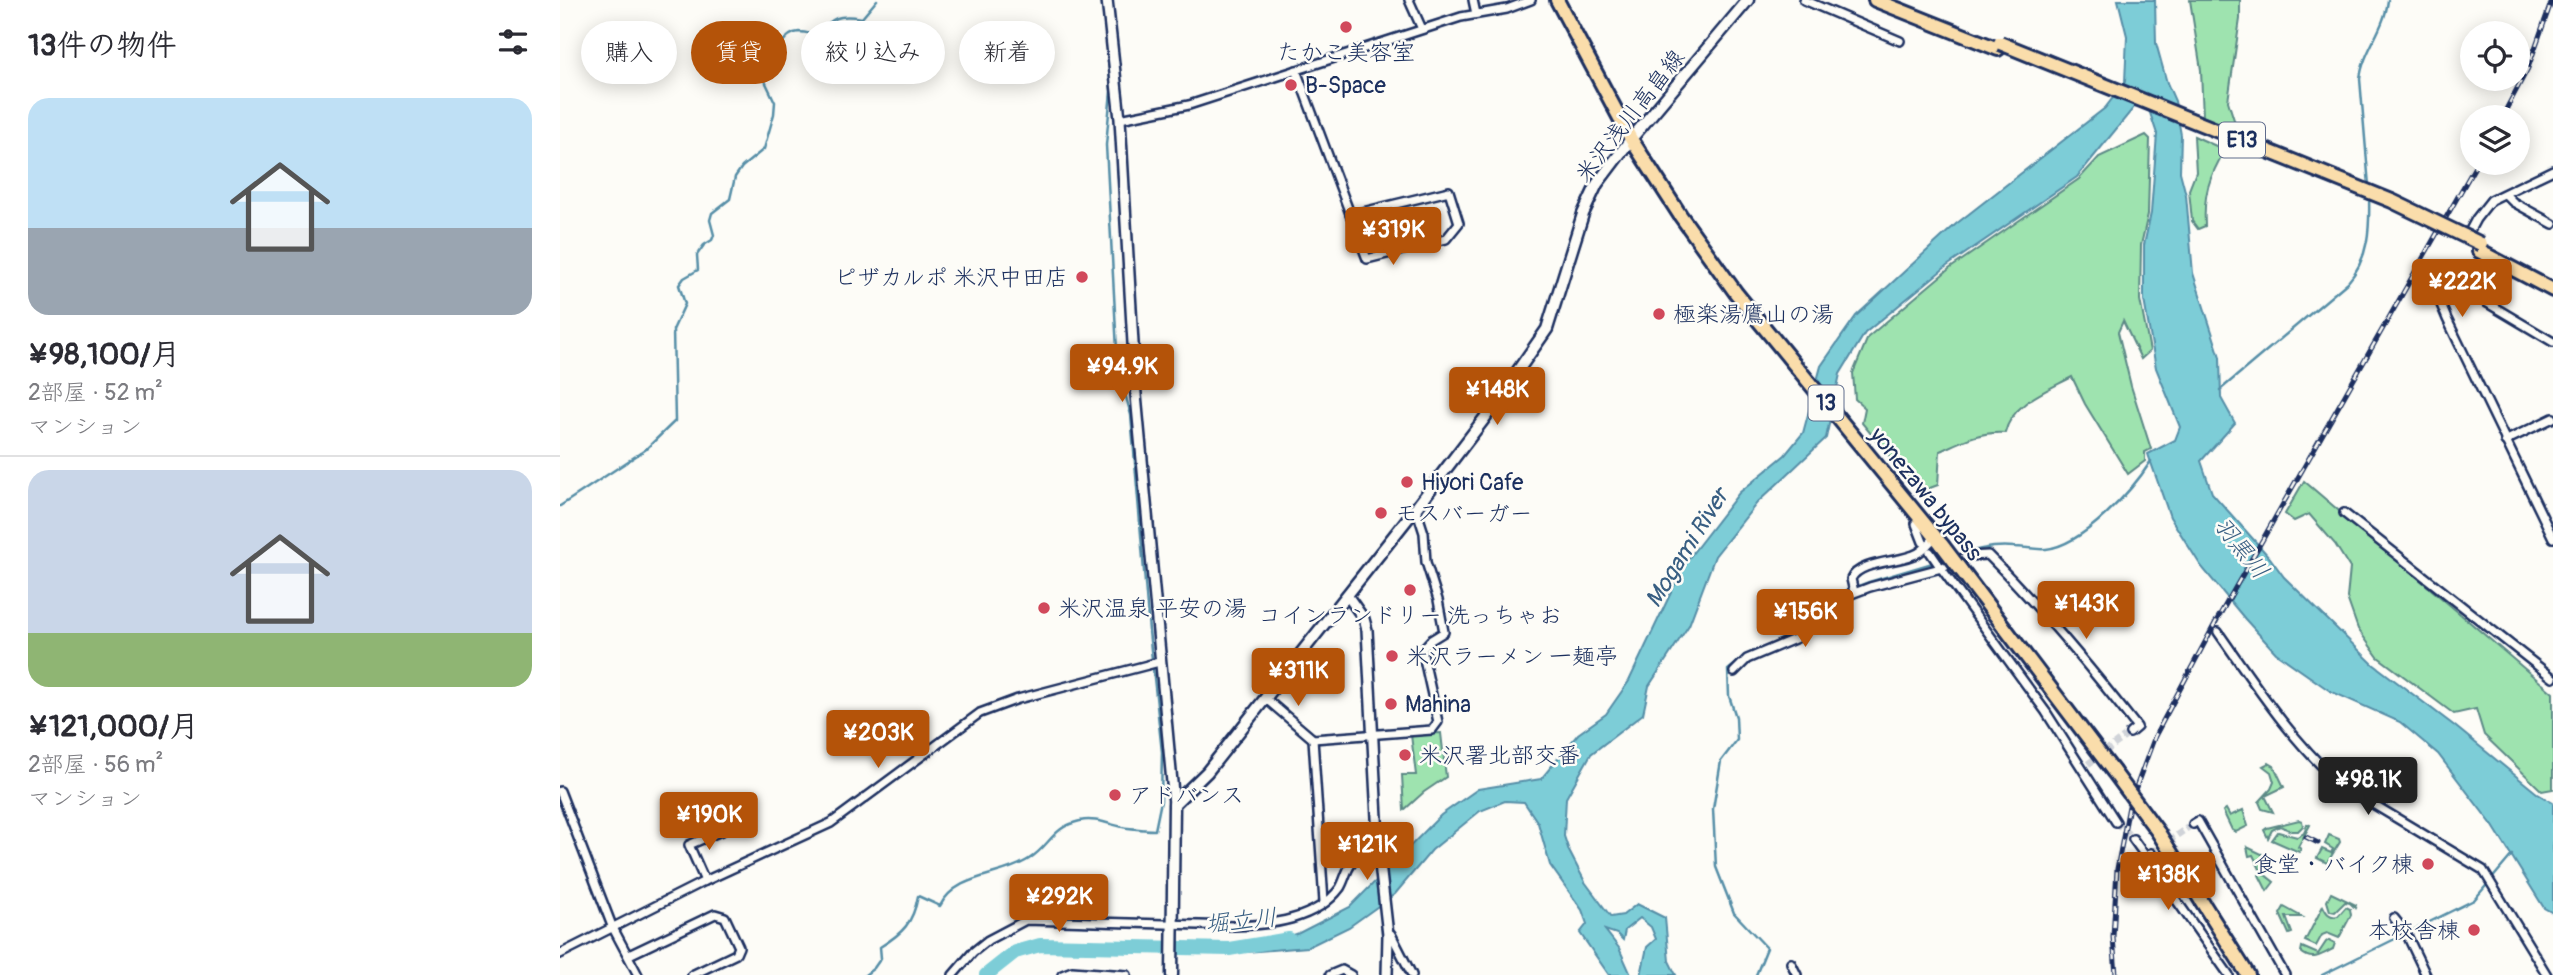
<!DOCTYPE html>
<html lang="ja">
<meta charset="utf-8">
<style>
body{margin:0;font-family:Pangolin,"Klee One",sans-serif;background:#f7f7f7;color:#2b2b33;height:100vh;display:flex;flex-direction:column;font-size:26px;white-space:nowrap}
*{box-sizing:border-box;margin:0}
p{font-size:23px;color:#7c7c81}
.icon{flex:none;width:38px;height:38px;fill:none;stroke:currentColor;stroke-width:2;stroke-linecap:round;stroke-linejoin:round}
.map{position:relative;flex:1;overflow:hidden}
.drawer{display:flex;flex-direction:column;background:#fff;width:560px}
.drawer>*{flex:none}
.hud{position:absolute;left:21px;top:21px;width:665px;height:63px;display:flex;gap:14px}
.buttons{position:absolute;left:1900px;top:21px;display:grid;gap:14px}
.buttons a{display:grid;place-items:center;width:70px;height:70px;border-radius:50%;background:#fff;box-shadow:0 4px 18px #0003;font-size:35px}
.price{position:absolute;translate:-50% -60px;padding:0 16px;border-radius:7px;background:#b45309;color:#fff;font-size:23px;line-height:46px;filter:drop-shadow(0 2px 4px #0008)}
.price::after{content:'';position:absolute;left:50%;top:42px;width:21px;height:16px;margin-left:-10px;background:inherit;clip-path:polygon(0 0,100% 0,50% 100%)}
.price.on{background:#222;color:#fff}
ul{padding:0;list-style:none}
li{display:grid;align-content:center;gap:14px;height:371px;padding:0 28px}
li+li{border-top:2px solid #e1e1e2}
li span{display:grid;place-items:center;height:217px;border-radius:21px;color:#555}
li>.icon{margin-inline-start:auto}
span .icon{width:126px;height:126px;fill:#fffc;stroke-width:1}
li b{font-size:30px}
h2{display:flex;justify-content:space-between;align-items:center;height:84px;padding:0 28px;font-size:30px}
.pill{padding:0 24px;border-radius:32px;background:#fff;box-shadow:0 4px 18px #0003;font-size:24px;line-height:63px}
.pill.on{background:#b45309;color:#fff}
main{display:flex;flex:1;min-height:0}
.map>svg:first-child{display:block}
.green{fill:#9ee3af;stroke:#5c8986;stroke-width:2}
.water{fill:#7dcdd7;stroke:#568ea7;stroke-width:2}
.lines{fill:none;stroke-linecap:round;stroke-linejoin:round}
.stream{stroke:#568ea7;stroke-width:2.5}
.river{stroke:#7dcdd7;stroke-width:14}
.minor-tunnel{stroke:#d0d3d8;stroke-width:7;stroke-dasharray:7 3.5;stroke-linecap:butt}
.minor-casing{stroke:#1b2f5e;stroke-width:12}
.tertiary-casing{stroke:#1b2f5e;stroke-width:14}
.secondary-casing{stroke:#1b2f5e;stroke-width:15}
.trunk-casing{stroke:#1b2f5e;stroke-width:18}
.motorway-casing{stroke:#1b2f5e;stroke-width:18}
.minor{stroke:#fdfcf7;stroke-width:7}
.tertiary{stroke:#fdfcf7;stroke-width:9}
.secondary{stroke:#fdfcf7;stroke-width:10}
.trunk{stroke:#faddab;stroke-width:12}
.motorway{stroke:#faddab;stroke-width:12}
.rail-casing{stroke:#1b2f5e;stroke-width:5}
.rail{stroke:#fdfcf7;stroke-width:2.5;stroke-dasharray:8;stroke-linecap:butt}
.trunk-bridge-casing{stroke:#1b2f5e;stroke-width:18;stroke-linecap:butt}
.motorway-bridge-casing{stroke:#1b2f5e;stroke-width:18;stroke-linecap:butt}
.trunk-bridge{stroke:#faddab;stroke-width:12}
.motorway-bridge{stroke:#faddab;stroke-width:12}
.poi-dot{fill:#d1495b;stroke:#fdfcf7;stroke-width:2.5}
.labels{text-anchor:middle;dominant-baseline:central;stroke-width:5;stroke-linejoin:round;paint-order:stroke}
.shield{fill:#fdfcf7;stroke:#5f6c8c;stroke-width:2}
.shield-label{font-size:21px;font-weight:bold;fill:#1b2f5e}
.poi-label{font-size:23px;fill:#1b2f5e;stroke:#fdfcf7;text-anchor:start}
.street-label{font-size:23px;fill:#1b2f5e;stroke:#fdfcf7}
.water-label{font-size:24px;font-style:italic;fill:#385e82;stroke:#fdfcf7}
</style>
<main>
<section class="drawer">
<h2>13件の物件<svg class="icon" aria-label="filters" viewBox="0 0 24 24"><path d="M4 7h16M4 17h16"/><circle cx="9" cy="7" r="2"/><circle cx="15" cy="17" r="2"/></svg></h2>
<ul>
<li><span style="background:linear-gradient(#bfe0f5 60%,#9aa5b1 0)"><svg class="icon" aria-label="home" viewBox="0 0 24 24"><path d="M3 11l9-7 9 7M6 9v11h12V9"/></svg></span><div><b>¥98,100/月</b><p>2部屋 · 52 m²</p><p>マンション</p></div></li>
<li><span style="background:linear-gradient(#c9d6e8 75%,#8fb573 0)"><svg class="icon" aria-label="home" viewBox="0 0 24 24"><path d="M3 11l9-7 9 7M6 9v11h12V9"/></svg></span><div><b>¥121,000/月</b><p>2部屋 · 56 m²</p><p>マンション</p></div></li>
</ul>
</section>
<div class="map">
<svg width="1993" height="975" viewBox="0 0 1993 975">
<rect width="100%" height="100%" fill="#fdfcf7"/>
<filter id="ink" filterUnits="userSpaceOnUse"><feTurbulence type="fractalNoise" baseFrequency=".0143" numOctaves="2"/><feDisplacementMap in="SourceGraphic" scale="14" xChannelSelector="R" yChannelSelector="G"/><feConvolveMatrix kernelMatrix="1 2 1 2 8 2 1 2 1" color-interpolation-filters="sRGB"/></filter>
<g filter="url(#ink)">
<g class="green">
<polygon points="1630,0 1680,0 1680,19 1668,101 1675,123 1672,130 1643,118 1641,70"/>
<path d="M1586,135L1590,139L1588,214L1581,245L1580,300L1590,351L1581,359L1563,321L1558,332L1571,386L1591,449L1585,452V461L1568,474L1525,404L1512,377C1486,391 1452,403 1445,433C1420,431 1402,441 1380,451L1378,485L1359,492L1302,423L1305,408L1295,399L1293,373L1308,337L1389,269L1519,179L1539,157Z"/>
<path d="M1634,136L1665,150C1649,177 1643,195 1645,226L1638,229L1632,221L1629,190L1636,172Z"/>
<polygon points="1744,481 1993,693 1993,789 1982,791 1924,735 1916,709 1894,714 1818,657 1798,629 1787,598 1790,568 1775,544 1749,514 1734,521 1725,514"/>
<polygon points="881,733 886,777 864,792 844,810 842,775 856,775 851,735"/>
<polygon points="1709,763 1714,766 1724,787 1705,796 1713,812 1702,809 1699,802 1711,789 1714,782 1711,772 1703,766"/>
<polygon points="1666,809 1670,816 1683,810 1688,826 1676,832 1672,830 1663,811"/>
<polygon points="1739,820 1742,821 1743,826 1738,831 1731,831 1720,826 1712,830 1708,838 1704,830 1707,828"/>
<polygon points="1747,824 1750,825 1738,847 1741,849 1739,852 1712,840 1718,832 1737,837 1744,833"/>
<polygon points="1769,835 1779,839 1780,842 1767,863 1757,858 1762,849 1771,853 1773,849 1765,844"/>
<polygon points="1687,847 1708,857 1704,874 1714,882 1707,891 1699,875 1702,873 1693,855 1689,856"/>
<polygon points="1771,893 1796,905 1795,908 1790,903 1785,902 1775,912 1770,911 1767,901"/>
<path d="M1763,906C1766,912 1769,918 1778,916L1786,907L1790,909L1791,915L1779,938L1767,933L1762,935L1756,946L1745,941Z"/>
<polygon points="1724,907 1742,917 1726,917 1732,933 1729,934 1720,914"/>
<path d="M1769,940L1775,943L1773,949C1762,955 1752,962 1741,952L1742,947L1758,954L1766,942Z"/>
</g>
<polygon class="water" points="1558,0 1595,0 1596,43 1607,83 1615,101 1621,135 1620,172 1626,195 1633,273 1660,357 1661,398 1675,423 1641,461 1652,493 1710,558 1724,577 1813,664 1896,727 1978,794 1993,803 1993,913 1984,908 1933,826 1878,754 1840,722 1770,691 1716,653 1685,619 1641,566 1610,517 1588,454 1615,440 1620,427 1596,368 1584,300 1584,245 1591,213 1597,134 1584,95 1517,177 1387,266 1305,333 1280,374 1266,438 1197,503 1155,556 1129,625 1089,686 1083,714 1031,754 1006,798 1004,836 1009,851 1025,882 1051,917 1063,915 1077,904 1105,918 1109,961 1116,975 1081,975 1087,947 1096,939 1091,927 1080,918 1065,930 1063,940 1057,934 1045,930 1059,948 1071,975 1049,975 1020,933 1027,924 1022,910 990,865 978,823 964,802 945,801 920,811 872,850 835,894 789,927 748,947 686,952 739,933 790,907 881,815 918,789 981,779 1018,734 1046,714 1069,681 1125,563 1179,493 1225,455 1243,433 1261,366 1296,316 1396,224 1545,108 1565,82 1567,36"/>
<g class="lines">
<g class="stream">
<path d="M1809,186L1800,79C1803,51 1825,29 1828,0"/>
<path d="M1660,390L1788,282C1809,258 1810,228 1809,196"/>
<path d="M0,506L85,450L115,421L113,330L125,304L119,285L124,278L138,270L137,255L144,245L152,240L154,235L150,220L152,213L170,199L175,177L182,167L204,149L214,114L215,102L205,81C212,66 219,33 239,32C245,32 251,34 256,35C273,17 278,14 302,18L317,0"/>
<path d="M1396,556C1413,550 1436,545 1454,547C1465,547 1475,550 1486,549C1523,545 1572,491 1591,461"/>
<polyline points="1188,655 1233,634 1267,598 1309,582 1386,559"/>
<polyline points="1183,658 1168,670 1169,696 1176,717 1177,740 1161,761 1153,809 1156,867 1174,913 1207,948 1196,975"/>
<path d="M305,975L314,968L321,958L320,947C343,933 353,923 358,896L380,906C397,873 440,878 469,859C490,846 492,827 520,821C535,817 553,826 568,828C577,829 586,830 595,830L601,801L602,752L589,631L571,415L558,369L546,145L551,91L545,22"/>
<polyline points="1762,975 1914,900 1952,855"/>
</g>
<polyline class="river" points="426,975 455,952 480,945 669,949 729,939"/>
<g class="minor-tunnel">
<polyline points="1528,764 1570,733"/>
<polyline points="1556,822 1573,839"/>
<polyline points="1591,853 1633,824"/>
</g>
<defs>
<g id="minor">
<polyline points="849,0 862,29"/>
<polyline points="913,0 916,14"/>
<polyline points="1244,0 1340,41"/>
<polyline points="736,70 807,259 886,239 899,223 889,191 790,215"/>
<polyline points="560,119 629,105 901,17 947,9 971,0"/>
<polyline points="1945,194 1953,202 1993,224"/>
<polyline points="1908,234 1916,219 1931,200 1993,170"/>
<polyline points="1993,342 1892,282 1887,272 1874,276 1874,288 1887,319 1993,538"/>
<polyline points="1945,441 1993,418"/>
<polyline points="1784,513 1993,678"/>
<polyline points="1361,520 1356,524 1363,542"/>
<polyline points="1370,552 1381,568 1390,563"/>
<path d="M1400,559L1409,556L1428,555C1482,609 1530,667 1577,727L1570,733"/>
<path d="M1294,592L1291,579C1300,560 1341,563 1358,553C1365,549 1370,542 1375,537"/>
<path d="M1658,632C1696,686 1733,743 1783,786L1923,870L1987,975"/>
<polyline points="1174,672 1187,659 1237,638 1273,601 1310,587 1381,568 1486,712 1556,822"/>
<polyline points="705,698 753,739 872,730 878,722 862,650 871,640 884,632 878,600 866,562 864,533 856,508"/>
<polyline points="753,739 764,902"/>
<polyline points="0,791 52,926 78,975"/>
<polyline points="1633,824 1638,821 1725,975"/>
<polyline points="1573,839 1586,857"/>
<polyline points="1591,853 1586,857 1669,975"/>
<polyline points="145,881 129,845 168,828"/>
<polyline points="1834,918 1846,933 1866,975"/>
<polyline points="828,935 831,934 852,975"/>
<polyline points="0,954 145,881 271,823 420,713 458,699 599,662"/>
<polyline points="69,955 155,914 165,917 179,947 176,954 132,975"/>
<polyline points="1231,963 1237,975"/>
<path d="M393,975L413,952L428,940L466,920L674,926C711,925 756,920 780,888C785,880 786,870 792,863C798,855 811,849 819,844"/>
<polyline points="502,975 512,971 567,975"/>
<polyline points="770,975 782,970 791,975"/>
</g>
<g id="tertiary">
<polyline points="547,0 560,119 576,395 614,804"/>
<polyline points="787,595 804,619 807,630 819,855 828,935 827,975"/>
</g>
<polyline id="secondary" points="612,975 614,804 647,772 856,508 924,419 987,329 1023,214 1037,184 1071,139 1188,0"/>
<g id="trunk">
<polyline points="997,0 1071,139 1120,215 1176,293 1382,545"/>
<polyline points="1401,570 1553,771"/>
<polyline points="1598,832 1688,975"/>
</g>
<g id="motorway">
<polyline points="1315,0 1438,49"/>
<polyline points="1919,251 1993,290"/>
</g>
</defs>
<use href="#minor" class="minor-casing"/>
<use href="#tertiary" class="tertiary-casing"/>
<use href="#secondary" class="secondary-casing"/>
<use href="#trunk" class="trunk-casing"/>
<use href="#motorway" class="motorway-casing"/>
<use href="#minor" class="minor"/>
<use href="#tertiary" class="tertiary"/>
<use href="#secondary" class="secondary"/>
<use href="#trunk" class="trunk"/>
<use href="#motorway" class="motorway"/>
<defs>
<g id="rail">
<polyline points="1942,117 1968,68 1992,0"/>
<polyline points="1746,837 1758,843"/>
<polyline points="1556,975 1553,937 1557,869 1569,806 1595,736 1658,618 1917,163"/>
</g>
</defs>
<use href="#rail" class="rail-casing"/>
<use href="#rail" class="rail"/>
<defs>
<g id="trunk-bridge">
<polyline points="1382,545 1401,570"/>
<polyline points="1553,771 1598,832"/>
</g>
<polyline id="motorway-bridge" points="1440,43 1832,201 1921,244"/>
</defs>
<use href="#trunk-bridge" class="trunk-bridge-casing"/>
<use href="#motorway-bridge" class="motorway-bridge-casing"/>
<use href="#trunk-bridge" class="trunk-bridge"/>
<use href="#motorway-bridge" class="motorway-bridge"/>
</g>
</g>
<g class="poi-dot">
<circle cx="786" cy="27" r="7"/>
<circle cx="731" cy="85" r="7"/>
<circle cx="522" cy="277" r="7"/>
<circle cx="1099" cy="314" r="7"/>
<circle cx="847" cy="482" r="7"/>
<circle cx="821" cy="513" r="7"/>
<circle cx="850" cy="590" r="7"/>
<circle cx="484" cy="608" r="7"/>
<circle cx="832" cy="656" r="7"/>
<circle cx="831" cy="704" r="7"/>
<circle cx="845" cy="755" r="7"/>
<circle cx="555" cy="795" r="7"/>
<circle cx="1868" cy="864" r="7"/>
<circle cx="1914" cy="930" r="7"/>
</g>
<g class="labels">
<g class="shield">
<rect x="1659" y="122.5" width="46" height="35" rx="5"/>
<rect x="1248.5" y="385.5" width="35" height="35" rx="5"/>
</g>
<g class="shield-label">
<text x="1682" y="140">E13</text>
<text x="1266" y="403">13</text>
</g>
<g class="poi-label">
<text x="786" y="52" text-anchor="middle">たかこ美容室</text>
<text x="745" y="85">B-Space</text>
<text x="508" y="277" text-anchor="end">ピザカルポ 米沢中田店</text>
<text x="1113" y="314">極楽湯鷹山の湯</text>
<text x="861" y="482">Hiyori Cafe</text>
<text x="835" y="513">モスバーガー</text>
<text x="498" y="608">米沢温泉 平安の湯</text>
<text x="850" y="615" text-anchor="middle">コインランドリー 洗っちゃお</text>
<text x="846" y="656">米沢ラーメン 一麺亭</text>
<text x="845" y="704">Mahina</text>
<text x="859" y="755">米沢署北部交番</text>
<text x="569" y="795">アドバンス</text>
<text x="1854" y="864" text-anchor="end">食堂・バイク棟</text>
<text x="1900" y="930" text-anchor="end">本校舎棟</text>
</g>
<g class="street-label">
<text transform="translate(1070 116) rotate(-52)">米沢浅川高畠線</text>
<text transform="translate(1366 494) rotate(51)">yonezawa bypass</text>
</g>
<g class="water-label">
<text transform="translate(1127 548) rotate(-58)">Mogami River</text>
<text transform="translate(1681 548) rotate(51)">羽黒川</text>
<text transform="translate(681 921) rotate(-6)">堀立川</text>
</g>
</g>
</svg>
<div class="buttons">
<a><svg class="icon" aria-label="locate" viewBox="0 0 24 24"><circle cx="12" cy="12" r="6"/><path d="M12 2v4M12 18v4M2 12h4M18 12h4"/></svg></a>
<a><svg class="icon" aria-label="layers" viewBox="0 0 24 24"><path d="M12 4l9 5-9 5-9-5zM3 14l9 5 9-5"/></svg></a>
</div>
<b class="price" style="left:833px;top:267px">¥319K</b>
<b class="price" style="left:1902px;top:319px">¥222K</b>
<b class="price" style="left:562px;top:404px">¥94.9K</b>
<b class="price" style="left:937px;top:427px">¥148K</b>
<b class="price" style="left:1526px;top:641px">¥143K</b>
<b class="price" style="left:1245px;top:649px">¥156K</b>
<b class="price" style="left:738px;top:708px">¥311K</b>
<b class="price" style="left:318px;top:770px">¥203K</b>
<b class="price on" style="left:1808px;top:817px">¥98.1K</b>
<b class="price" style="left:149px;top:852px">¥190K</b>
<b class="price" style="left:807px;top:882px">¥121K</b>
<b class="price" style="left:1608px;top:912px">¥138K</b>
<b class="price" style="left:499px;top:934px">¥292K</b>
<div class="hud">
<a class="pill">購入</a>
<a class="pill on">賃貸</a>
<a class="pill">絞り込み</a>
<a class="pill">新着</a>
</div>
</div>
</main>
